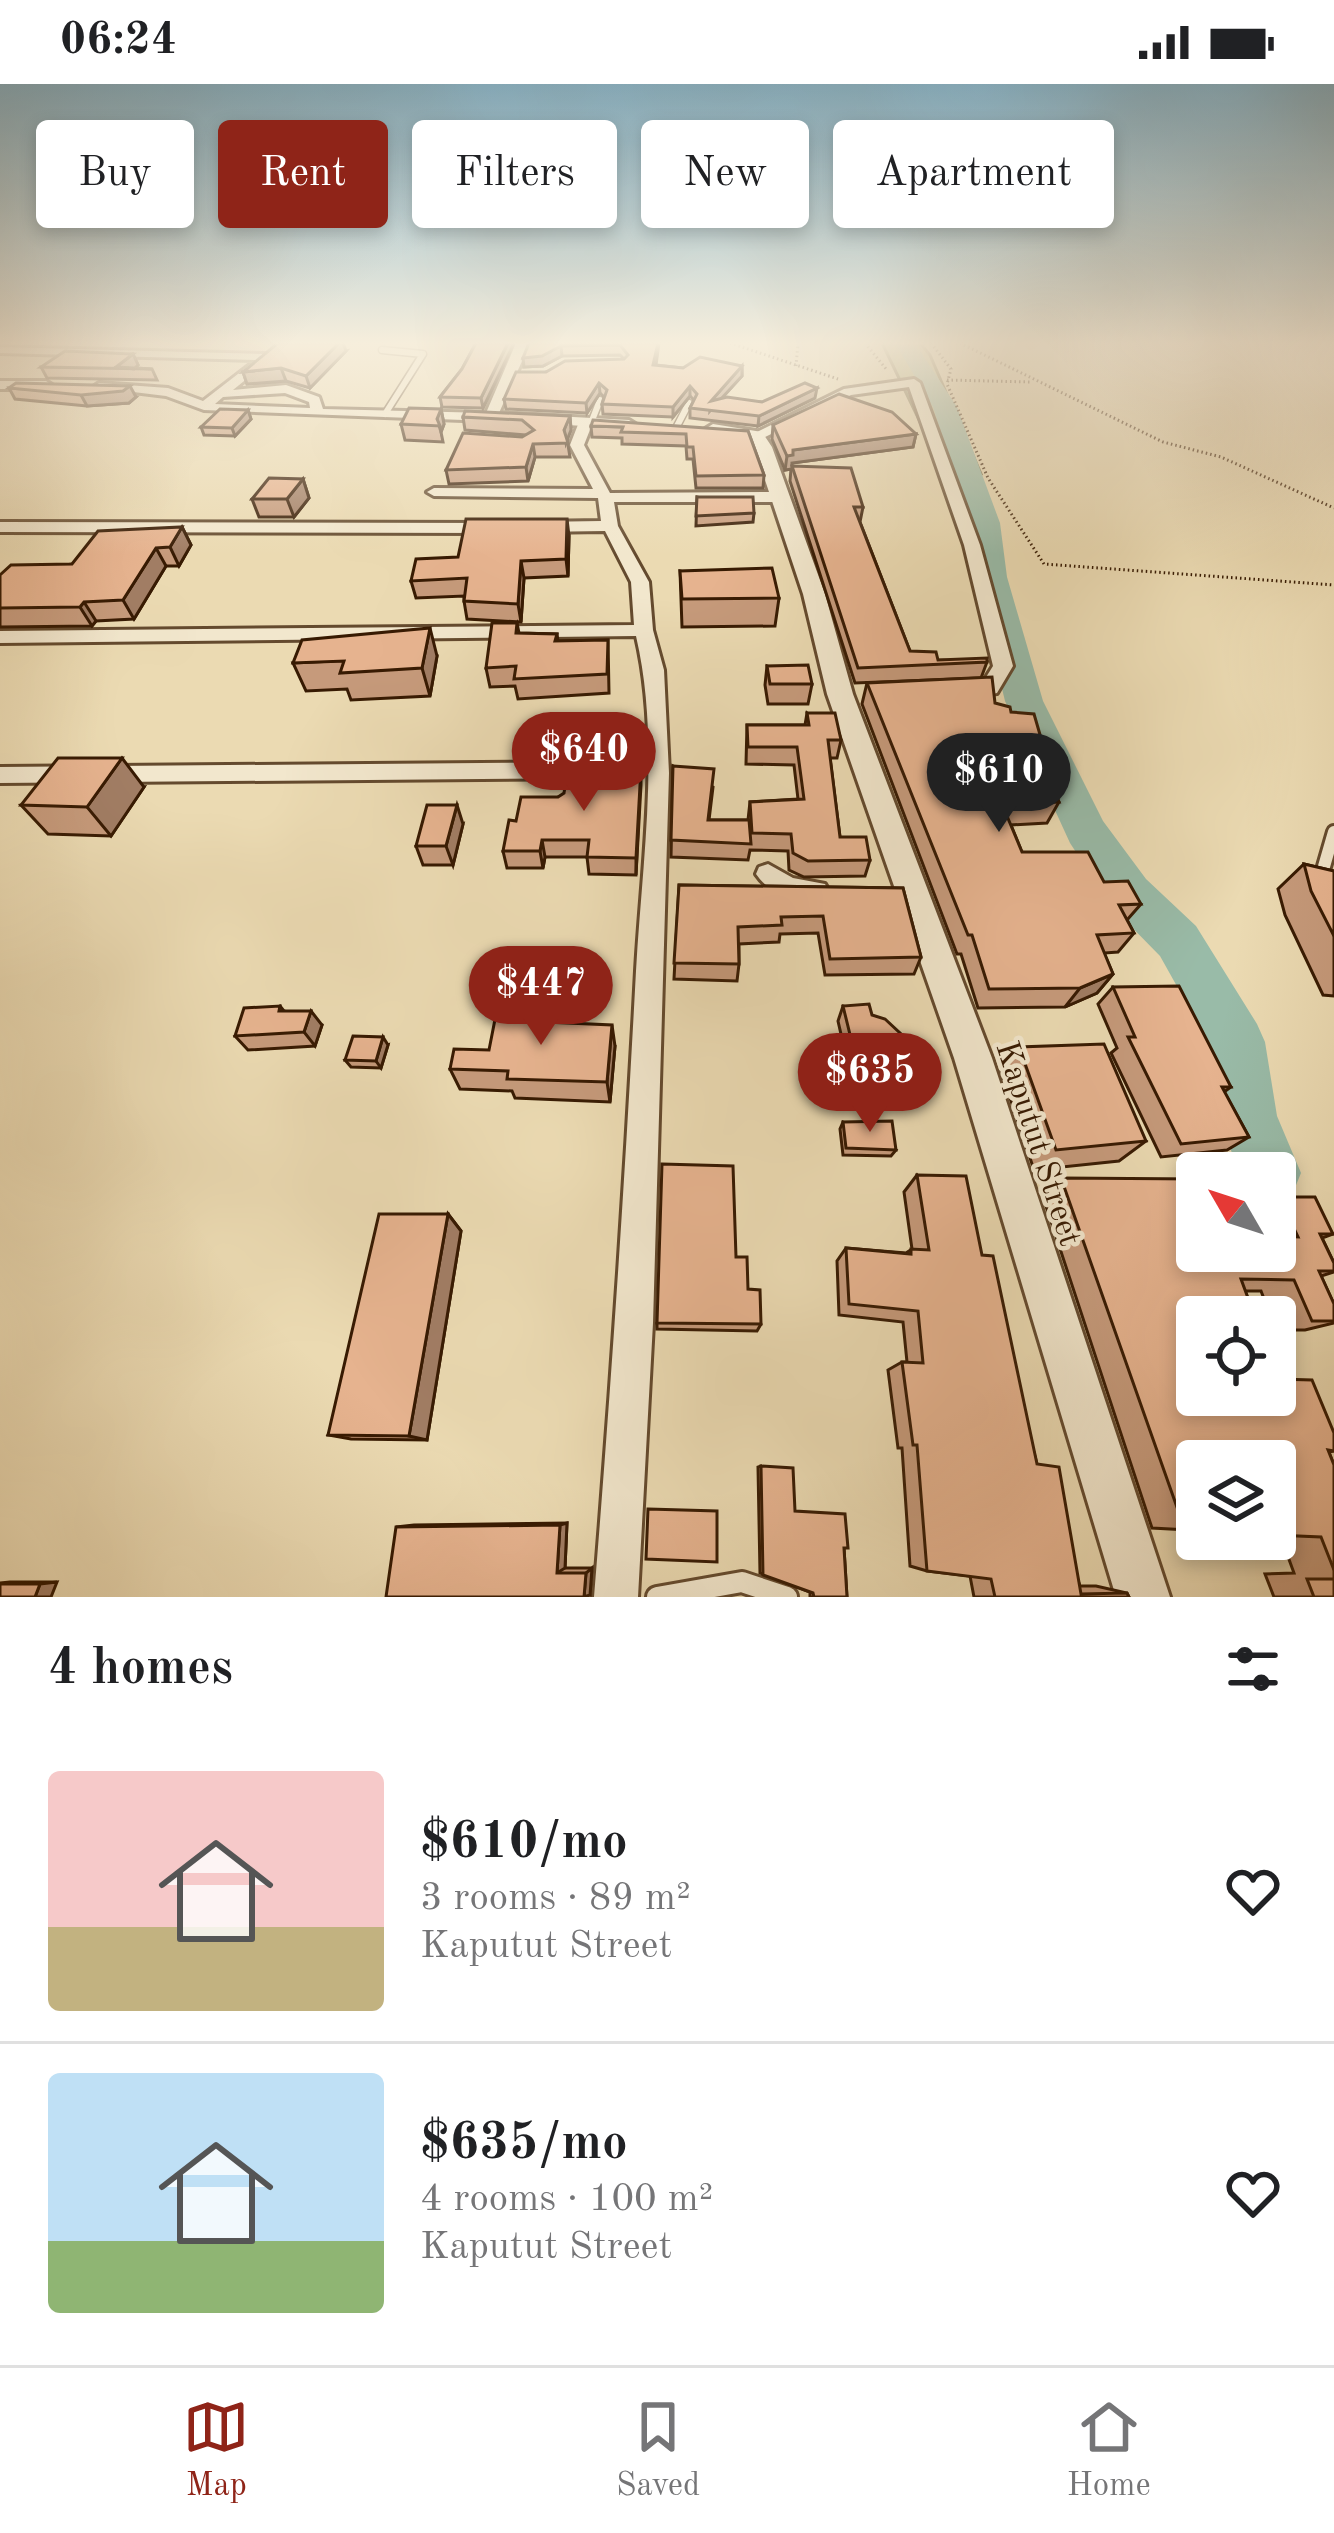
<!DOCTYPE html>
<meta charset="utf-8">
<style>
body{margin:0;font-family:"Old Standard TT",serif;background:#f6f6f6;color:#202124;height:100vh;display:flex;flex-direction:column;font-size:45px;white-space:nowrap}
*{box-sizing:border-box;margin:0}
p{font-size:39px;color:#757577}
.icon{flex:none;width:66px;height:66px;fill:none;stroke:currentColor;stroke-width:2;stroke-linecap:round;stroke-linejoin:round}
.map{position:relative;height:1513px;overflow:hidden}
.details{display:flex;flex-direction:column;background:#fff;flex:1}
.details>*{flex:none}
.banner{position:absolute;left:36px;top:36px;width:1263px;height:108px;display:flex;gap:24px}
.needle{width:78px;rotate:309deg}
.controls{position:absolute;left:1176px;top:1068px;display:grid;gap:24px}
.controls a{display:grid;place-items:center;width:120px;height:120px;border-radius:12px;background:#fff;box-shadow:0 6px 18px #0003;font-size:60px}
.price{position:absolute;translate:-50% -102px;padding:0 27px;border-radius:42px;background:#8f2418;color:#fff;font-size:39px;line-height:78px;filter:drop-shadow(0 3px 6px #0008)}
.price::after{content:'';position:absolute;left:50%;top:72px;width:36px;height:27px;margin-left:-18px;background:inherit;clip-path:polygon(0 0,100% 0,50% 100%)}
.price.current{background:#222;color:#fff}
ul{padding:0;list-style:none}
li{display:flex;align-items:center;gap:36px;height:300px;padding:0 48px}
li+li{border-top:3px solid #e0e0e0}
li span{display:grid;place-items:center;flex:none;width:336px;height:240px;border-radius:12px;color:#555}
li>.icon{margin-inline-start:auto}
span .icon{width:144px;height:144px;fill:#fffc;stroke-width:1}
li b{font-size:51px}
h2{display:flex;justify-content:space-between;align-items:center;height:144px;padding:0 48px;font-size:51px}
.pill{padding:0 42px;border-radius:12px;background:#fff;box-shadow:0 6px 18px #0003;font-size:42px;line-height:108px}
.pill.current{background:#8f2418;color:#fff}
.status{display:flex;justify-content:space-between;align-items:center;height:84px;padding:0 60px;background:#fff;direction:ltr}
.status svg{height:33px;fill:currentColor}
.menu{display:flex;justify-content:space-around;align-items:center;height:168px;border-top:3px solid #e0e0e0;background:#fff;font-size:33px;color:#757577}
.menu a{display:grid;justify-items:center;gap:6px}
.menu .current{color:#8f2418}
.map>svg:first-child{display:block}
.green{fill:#babe8a;stroke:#786c46;stroke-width:3}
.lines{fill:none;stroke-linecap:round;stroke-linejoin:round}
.river{fill:#99bba8;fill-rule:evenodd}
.service-far2-casing{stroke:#644a2e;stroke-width:9}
.service-far1-casing{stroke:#644a2e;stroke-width:18}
.service-casing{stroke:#644a2e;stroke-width:26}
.minor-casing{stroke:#644a2e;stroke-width:6}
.tertiary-casing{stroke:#644a2e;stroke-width:6}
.path{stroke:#371a02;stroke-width:3;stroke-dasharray:1.5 3;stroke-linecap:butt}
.service-far2{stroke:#f2e7cd;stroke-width:6}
.service-far1{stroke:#f2e7cd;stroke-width:12}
.service{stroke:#f2e7cd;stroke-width:20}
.minor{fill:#f2e7cd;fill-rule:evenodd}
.tertiary{fill:#f2e7cd;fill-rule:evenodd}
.wall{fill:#c69a7b;stroke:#371a02;stroke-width:3}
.shaded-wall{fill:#a17d64;stroke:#371a02;stroke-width:3}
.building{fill:#e6b38f;stroke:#371a02;stroke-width:3}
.labels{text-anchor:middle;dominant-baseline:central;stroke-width:9;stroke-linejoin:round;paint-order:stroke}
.street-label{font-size:33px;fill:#371a02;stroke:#f2e7cd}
</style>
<div class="status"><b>06:24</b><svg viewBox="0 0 49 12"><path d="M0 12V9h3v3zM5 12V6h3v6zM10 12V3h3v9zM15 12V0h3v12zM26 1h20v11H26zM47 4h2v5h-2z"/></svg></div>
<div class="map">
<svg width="1334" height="1513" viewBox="0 0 1334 1513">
<rect width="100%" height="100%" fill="#ebdab2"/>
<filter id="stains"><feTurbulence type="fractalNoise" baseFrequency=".00167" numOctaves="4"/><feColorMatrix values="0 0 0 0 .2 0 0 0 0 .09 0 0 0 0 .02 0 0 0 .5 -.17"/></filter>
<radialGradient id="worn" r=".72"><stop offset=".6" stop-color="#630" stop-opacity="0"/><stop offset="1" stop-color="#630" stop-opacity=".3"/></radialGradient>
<polygon class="green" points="882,259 920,259 930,271 981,390 949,398"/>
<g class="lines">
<polygon class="river" points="895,259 915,259 957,323 1000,439 1007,493 1043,617 1103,737 1146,795 1196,842 1257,940 1265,958 1277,1032 1301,1089 1292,1111 1275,1118 1275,1089 1239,1089 1219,1032 1211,963 1160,872 1112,823 1070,759 1005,617 975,493 970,439 933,323"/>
<defs>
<g id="service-far2">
<polyline points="382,266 423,270 385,330"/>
<polyline points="591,339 600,316"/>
<polyline points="677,342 689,319"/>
</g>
<polyline id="service-far1" points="1323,786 1334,748"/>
<polyline id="service" points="657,1513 742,1498 787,1513"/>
<g id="minor">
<path d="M0,263L267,270L271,275L233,306L286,301L319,313L323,325L489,329L496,333L489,337L204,326L166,312L93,303L99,299L168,304L203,317L256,276L0,269ZM285,309L309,318L310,324L215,320L223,313Z"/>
<path d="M914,295L920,299L980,461L1013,582L997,609C985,612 966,617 958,606L961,601L983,598L993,582L964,461L909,303L851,311L761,355L749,352L844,305Z"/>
<polygon points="0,297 46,297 52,301 46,305 0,305"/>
<path d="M586,334L593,338L584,361L610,409L779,408L787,413L779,418H614L618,442L649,498L653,546L664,586L669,689L653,1239L638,1513H594C611,1304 625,1096 636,887C642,778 661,659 636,552L0,559V547L634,541L631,498L605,447L536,448L528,443L536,438L601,437L598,414L434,412L427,408L434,404L593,405L570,361L579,338Z"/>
<polygon points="0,438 496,439 504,444 496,449 0,448"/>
<polygon points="598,678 609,686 598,694 0,699 0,683"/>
<path d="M768,780L793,794L825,800L829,807L825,814C799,821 771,812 756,790L759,783Z"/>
</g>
<g id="tertiary">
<polygon points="516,259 530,259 499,329 629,336 637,341 635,345 483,336"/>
<polygon points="713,340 762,348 772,363 825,510 853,610 992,974 1170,1513 1116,1513 954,974 827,610 803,510 754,363 750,356 707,349 705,345"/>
</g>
</defs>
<use href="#service-far2" class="service-far2-casing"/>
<use href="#service-far1" class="service-far1-casing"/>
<use href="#service" class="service-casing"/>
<use href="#minor" class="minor-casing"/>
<use href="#tertiary" class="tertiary-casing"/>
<g class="path">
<polyline points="730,259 838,295"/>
<polyline points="865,259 887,286"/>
<polyline points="931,259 951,285 947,300 988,394 1044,480 1334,501"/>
<polyline points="960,259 1163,358 1221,373 1334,424"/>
<polyline points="796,282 798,259"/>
<polyline points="947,296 1031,298"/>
</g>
<use href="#service-far2" class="service-far2"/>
<use href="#service-far1" class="service-far1"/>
<use href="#service" class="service"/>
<use href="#minor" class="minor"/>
<use href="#tertiary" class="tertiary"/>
</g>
<g class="wall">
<polygon points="476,259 514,259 483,324 442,323 440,313 462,285"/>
<polygon points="529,259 659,259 656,281 683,284 742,282 742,292 721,315 762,318 815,314 758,342 690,334 690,324 694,316 690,312 673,333 603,330 602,320 604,313 600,309 587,329 506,325 504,315 546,288 624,275 620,271 562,272 543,282 524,283"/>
<polygon points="346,267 310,304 286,297 247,300 243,288"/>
<polygon points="133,270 138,281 135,284 152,285 157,296 47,294 41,283"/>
<polygon points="9,304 136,313 129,319 87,322 15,315"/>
<polygon points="441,325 444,340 441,348 443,358 405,356 401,340"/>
<polygon points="248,326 251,335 235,352 204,351 201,343"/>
<polygon points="570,332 571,346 567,355 570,373 535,373 528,397 449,400 446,386 526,351 465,346 463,333"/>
<polygon points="773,341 916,350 913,363 792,379 792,382 863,423 860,438 910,567 938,576 987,578 981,594 855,599 790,397 791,385 785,386 772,355"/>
<polygon points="591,342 748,347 764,391 763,404 696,404 693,375 687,375 686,362 622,360 622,354 592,353"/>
<polygon points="303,395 309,414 294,433 259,433 252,415"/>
<polygon points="697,413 754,429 753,438 696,442"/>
<polygon points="182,443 191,461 179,482 166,482 134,535 96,537 92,542 0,543 0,491 72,480"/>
<polygon points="569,452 568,492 524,494 521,538 467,535 464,517 464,512 416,514 411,497"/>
<polygon points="680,487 779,514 775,542 682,543"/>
<polygon points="517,539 519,549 557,550 558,557 608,556 609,609 518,615 515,602 490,603 486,584"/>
<polygon points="437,572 430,612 351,616 347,605 306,607 293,579"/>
<polygon points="767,582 812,600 808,620 768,620 765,601"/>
<polygon points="867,599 995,619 1011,628 1041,654 1035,666 1059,718 1047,739 1011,741 1022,768 1104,798 1141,820 1127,836 1134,849 1118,868 1104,869 1113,890 1097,909 1065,923 978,924 961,870 957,870 862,620"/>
<polygon points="807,629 841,656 837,674 830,674 840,753 870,776 865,792 804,793 789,786 788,767 750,766 748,776 671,773 673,682 713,703 709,736 748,736 750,718 798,715 794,681 746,680 747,641 805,641"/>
<polygon points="641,683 636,791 589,790 587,773 545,773 543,784 507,784 503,767 558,713"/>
<polygon points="144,703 111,752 48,750 21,721"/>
<polygon points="463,740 453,781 423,781 416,762"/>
<polygon points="1304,780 1334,787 1334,912 1323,911 1285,831 1278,805"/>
<polygon points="679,801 903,804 921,873 914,890 825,891 818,849 780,850 779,858 739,860 739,880 737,897 674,895"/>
<polygon points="1113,903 1231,1003 1224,1008 1249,1053 1227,1066 1161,1073 1111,969 1117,964 1098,920"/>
<polygon points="280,922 284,927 322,941 315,962 248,966 235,952"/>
<polygon points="548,922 553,939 615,962 610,1018 515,1014 512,1007 460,1005 450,985 489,966"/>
<polygon points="843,922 872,931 894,985 878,997 867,996 849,985 838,937"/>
<polygon points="388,961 381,984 351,983 345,976"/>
<polygon points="1019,963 1146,1057 1119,1077 1034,1086 1001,987"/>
<polygon points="843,1038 896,1066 891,1072 843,1071 840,1045"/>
<polygon points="917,1091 982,1171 1037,1380 1080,1502 1096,1502 1127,1509 1129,1513 974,1513 970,1492 927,1487 910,1482 902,1364 898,1364 888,1286 902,1278 907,1278 903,1238 839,1231 837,1177 846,1164 906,1169 912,1165 904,1108"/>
<polygon points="1061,1094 1197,1167 1275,1167 1275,1115 1279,1113 1333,1150 1322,1154 1334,1179 1334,1188 1321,1192 1334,1220 1334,1239 1305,1246 1277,1246 1275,1233 1271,1233 1261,1207 1245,1207 1278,1295 1334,1367 1329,1368 1334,1381 1334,1513 1274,1513 1265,1490 1294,1489 1280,1451 1152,1444 1042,1110"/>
<polygon points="448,1130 461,1147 427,1356 351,1355 328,1351"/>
<polygon points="736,1173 761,1240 757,1247 657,1245 657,1239"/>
<polygon points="761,1382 795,1427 844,1464 847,1513 810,1513 810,1508 760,1489 758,1383"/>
<polygon points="567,1439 565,1484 592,1484 590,1511 396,1443 414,1441"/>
<polygon points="10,1498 57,1498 0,1513 0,1499"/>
</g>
<g class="shaded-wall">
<polygon points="339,259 343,259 346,267 310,304 306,292"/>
<polygon points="508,259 514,259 483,324 481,314"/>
<polygon points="561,262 562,272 543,282 524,283 523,274"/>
<polygon points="133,270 138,281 134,285 116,283"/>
<polygon points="742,282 742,292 710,327 711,317"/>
<polygon points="281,284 286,297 247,300 243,288"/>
<polygon points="599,299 600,309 587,329 586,319"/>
<polygon points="130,302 136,313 129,319 87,322 81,311"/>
<polygon points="690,302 690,312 673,333 673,323"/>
<polygon points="817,304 815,314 758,342 759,332"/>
<polygon points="441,325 444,340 441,348 437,335"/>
<polygon points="248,326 251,335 235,352 232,344"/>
<polygon points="570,332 571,346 566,359 564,346"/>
<polygon points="916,350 913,363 792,379 792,385 785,386 787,372 793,366"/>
<polygon points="533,360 535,373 528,397 526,383"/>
<polygon points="303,395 309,414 294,433 287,415"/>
<polygon points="567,435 569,452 568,492 566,475"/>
<polygon points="182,443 191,461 179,482 170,463"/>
<polygon points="156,464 166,482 134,535 123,516"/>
<polygon points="521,477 524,494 521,538 518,520"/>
<polygon points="84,518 96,537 92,542 80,523"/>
<polygon points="430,544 437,572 430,612 422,584"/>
<polygon points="122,674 144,703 111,752 87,723"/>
<polygon points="641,683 641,701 636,791 636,774"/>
<polygon points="457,721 463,740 453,781 446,762"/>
<polygon points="542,756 545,773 543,784 540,767"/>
<polygon points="1113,890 1097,909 1065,923 1080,904"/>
<polygon points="311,927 322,941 315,962 304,948"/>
<polygon points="612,941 615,962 610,1018 607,998"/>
<polygon points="383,953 388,961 381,984 376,977"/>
<polygon points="902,971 894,985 878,997 886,982"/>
<polygon points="448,1130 461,1147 427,1356 409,1352"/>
<polygon points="567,1439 565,1484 557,1489 560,1441"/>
<polygon points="592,1484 590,1511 584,1513 586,1489"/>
<polygon points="57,1498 51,1513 35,1513 40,1500"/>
</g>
<g class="building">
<polygon points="278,259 339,259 306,292 281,284 243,288"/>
<polygon points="476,259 508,259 481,314 440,313 462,285"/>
<polygon points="529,259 658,259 653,281 683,284 700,273 742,282 711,317 727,313 762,318 805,299 817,304 759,332 690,324 697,310 690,302 673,323 602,320 607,306 599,299 586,319 504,315 516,288 546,288 565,277 624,275 628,271 620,261 561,262 542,272 523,274"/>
<polygon points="65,267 133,270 116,283 152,285 41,283"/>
<polygon points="16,299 130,302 123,307 81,311 9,304"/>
<polygon points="839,310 892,328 916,350 793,366 793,371 787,372 773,341"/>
<polygon points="409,324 441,325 437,335 440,342 401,340"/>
<polygon points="220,325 248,326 232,344 201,343"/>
<polygon points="465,327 570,332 564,346 568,359 533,360 526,383 446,386 463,349 522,353 534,346 522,336 463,333"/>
<polygon points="593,336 748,347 764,391 696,392 693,363 687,363 686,350 621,348 623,343 591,342"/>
<polygon points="792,382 851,384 863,423 854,423 910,567 936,568 938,576 987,574 987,578 858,584"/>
<polygon points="269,394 303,395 287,415 252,415"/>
<polygon points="697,413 753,413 754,429 696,432"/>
<polygon points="466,435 567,435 566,475 521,477 518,520 464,517 467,494 411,497 416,475 458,473"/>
<polygon points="182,443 170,463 156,464 123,516 84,518 80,523 0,524 0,491 11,481 72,480 98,447"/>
<polygon points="772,484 779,514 682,515 680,487"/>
<polygon points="492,539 517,539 516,549 557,550 555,557 608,556 607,590 514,595 516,582 486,584"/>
<polygon points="430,544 422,584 340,589 344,577 293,579 302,556"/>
<polygon points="808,581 812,600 770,600 767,582"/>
<polygon points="992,593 995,619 1010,623 1011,628 1034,630 1041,654 1029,653 1059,718 1002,720 1022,768 1088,768 1104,798 1128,797 1141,820 1119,821 1134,849 1097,851 1113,890 1080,904 989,905 972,851 968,851 867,599"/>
<polygon points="807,629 835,629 841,656 828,656 840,753 866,753 870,776 808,777 793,769 791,750 752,749 750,718 804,715 797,663 748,663 747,641 809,641"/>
<polygon points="58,674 122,674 87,723 21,721"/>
<polygon points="673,682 714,685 708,736 749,736 751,760 671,756"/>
<polygon points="568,683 641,683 636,774 587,773 589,756 542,756 540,767 503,767 509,736 516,737 521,713 558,713 564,709"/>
<polygon points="427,721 457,721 446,762 416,762"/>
<polygon points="1304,780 1334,787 1334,852 1311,807"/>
<polygon points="679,801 903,804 921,873 830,875 823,832 781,833 782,841 738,843 739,880 674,879"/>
<polygon points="1179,902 1231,1003 1222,1003 1249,1053 1181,1060 1128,953 1135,953 1113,903"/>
<polygon points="498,920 548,922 546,938 612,941 607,998 507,995 508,987 450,985 454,965 489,966"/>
<polygon points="869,920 872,931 885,935 901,950 902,971 886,982 874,982 855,971 843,922"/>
<polygon points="280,922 279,927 311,927 304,948 235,952 244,924"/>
<polygon points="353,952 383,953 376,977 345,976"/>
<polygon points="1104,960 1146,1057 1056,1066 1019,963"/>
<polygon points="892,1037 896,1066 846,1064 843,1038"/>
<polygon points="662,1080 733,1082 736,1173 747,1173 748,1205 760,1206 761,1240 657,1239"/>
<polygon points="917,1091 966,1092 982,1171 993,1172 1037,1380 1059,1383 1081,1510 1127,1509 1129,1513 995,1513 991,1495 927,1487 917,1361 913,1361 902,1278 923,1279 918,1227 849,1220 846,1164 911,1170 911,1165 929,1166"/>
<polygon points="1061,1094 1197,1095 1197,1167 1275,1167 1275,1152 1298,1153 1279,1113 1315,1113 1333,1150 1320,1150 1334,1179 1334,1187 1319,1187 1334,1220 1334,1237 1312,1237 1294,1196 1241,1195 1255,1233 1197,1233 1197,1311 1275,1311 1275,1287 1278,1295 1312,1296 1334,1349 1334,1367 1328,1366 1334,1381 1334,1486 1321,1453 1275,1451 1275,1377 1197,1377 1197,1447 1185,1446"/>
<polygon points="379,1130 448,1130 409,1352 328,1351"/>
<polygon points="761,1382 793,1384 795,1427 845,1430 848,1464 844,1464 847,1513 814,1513 813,1509 763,1491"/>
<polygon points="648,1425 717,1427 717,1478 646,1475"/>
<polygon points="560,1441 557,1489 586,1489 584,1513 386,1513 396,1443"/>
<polygon points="1307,1495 1334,1495 1334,1513 1314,1513"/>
<polygon points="0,1500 40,1500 35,1513 0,1513"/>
</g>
<linearGradient id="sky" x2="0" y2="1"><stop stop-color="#88b7ce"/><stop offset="0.55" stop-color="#f6eedc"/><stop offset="1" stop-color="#f6eedc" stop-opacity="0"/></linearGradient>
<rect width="1334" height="471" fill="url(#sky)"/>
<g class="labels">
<g class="street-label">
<text transform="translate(1037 1060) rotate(72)">Kaputut Street</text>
</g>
</g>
<rect width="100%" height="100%" filter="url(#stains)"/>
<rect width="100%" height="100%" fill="url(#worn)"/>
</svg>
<div class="controls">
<a><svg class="needle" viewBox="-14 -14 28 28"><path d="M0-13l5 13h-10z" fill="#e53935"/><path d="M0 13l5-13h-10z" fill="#757577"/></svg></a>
<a><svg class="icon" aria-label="locate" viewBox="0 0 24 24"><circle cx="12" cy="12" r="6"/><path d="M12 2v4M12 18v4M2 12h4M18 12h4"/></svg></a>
<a><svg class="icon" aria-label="layers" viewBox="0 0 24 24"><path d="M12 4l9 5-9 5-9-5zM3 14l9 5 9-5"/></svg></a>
</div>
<b class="price" style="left:584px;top:730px">$640</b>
<b class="price current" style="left:999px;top:751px">$610</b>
<b class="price" style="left:541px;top:964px">$447</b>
<b class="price" style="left:870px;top:1051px">$635</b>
<div class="banner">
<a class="pill">Buy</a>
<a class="pill current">Rent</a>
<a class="pill">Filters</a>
<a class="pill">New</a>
<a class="pill">Apartment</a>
</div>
</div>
<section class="details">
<h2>4 homes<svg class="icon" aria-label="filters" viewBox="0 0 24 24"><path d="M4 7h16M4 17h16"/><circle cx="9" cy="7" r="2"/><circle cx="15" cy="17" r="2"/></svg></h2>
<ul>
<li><span style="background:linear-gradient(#f6c9c9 65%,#c2b280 0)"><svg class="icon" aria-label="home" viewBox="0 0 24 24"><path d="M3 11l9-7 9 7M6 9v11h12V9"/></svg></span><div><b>$610/mo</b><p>3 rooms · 89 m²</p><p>Kaputut Street</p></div><svg class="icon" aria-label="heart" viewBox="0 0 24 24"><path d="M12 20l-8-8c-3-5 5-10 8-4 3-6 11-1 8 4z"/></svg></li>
<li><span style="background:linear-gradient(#bfe0f5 70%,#8fb573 0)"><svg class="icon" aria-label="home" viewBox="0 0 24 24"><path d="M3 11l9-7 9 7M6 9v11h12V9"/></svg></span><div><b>$635/mo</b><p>4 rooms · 100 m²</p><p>Kaputut Street</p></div><svg class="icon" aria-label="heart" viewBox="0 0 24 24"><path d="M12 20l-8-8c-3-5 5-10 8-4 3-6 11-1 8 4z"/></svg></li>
</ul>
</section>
<nav class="menu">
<a class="current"><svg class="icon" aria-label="map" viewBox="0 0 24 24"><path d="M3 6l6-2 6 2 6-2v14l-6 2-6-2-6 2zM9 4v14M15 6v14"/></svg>Map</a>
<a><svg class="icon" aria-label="saved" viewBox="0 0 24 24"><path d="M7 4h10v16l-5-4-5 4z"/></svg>Saved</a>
<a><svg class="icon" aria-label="home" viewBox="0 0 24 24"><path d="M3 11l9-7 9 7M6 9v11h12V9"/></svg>Home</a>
</nav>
